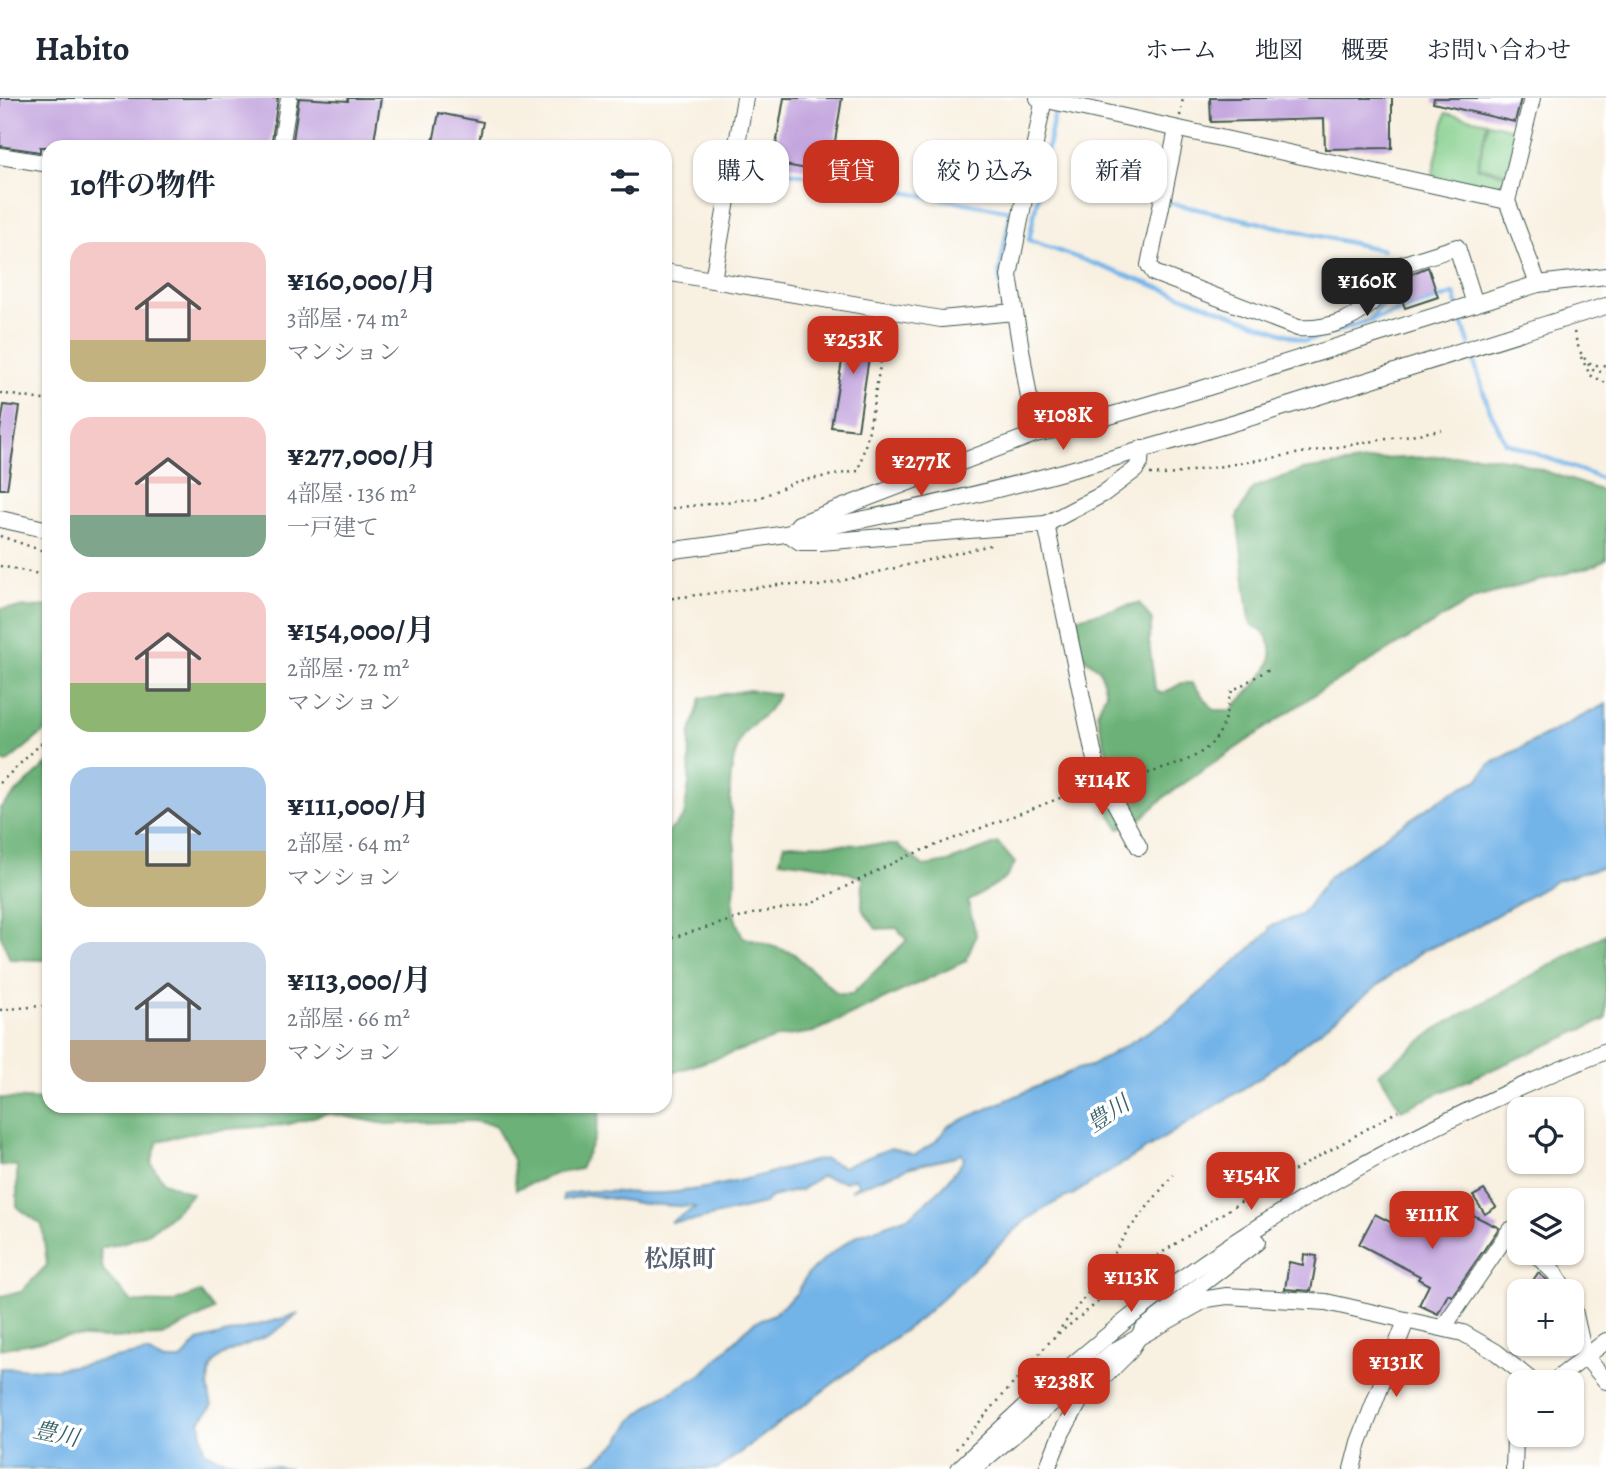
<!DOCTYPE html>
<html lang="ja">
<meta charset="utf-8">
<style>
body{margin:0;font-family:Alegreya,"Noto Serif JP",serif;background:#f6f6f7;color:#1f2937;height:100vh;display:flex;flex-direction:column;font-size:26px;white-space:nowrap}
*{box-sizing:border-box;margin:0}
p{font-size:23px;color:#747a83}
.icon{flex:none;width:38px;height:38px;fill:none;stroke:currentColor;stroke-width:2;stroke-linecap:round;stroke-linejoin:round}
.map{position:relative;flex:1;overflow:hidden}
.panel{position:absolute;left:42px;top:42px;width:630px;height:973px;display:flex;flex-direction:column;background:#fff;border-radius:21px;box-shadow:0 2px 5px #0004}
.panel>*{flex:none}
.guide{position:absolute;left:693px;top:42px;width:665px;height:63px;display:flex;gap:14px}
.tools{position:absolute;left:1507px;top:999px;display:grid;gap:14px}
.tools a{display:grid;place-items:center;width:77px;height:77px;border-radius:14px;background:#fff;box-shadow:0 2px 5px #0004;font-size:35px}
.price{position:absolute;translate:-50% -60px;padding:0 16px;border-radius:14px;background:#c8321e;color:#fff;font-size:23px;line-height:46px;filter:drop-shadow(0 2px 4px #0008)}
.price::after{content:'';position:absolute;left:50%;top:42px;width:21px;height:16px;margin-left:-10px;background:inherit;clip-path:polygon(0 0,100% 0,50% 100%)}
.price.on{background:#222;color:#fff}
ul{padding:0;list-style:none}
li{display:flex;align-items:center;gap:21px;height:175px;padding:0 28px}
li span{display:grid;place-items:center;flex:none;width:196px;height:140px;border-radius:21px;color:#555}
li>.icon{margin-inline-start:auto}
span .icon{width:84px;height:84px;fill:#fffc;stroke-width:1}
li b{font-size:30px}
h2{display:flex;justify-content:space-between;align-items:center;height:84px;padding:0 28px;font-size:30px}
.pill{padding:0 24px;border-radius:21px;background:#fff;box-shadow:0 2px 5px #0004;font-size:24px;line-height:63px}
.pill.on{background:#c8321e;color:#fff}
header{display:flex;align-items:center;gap:42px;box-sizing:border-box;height:98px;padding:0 35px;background:#fff;border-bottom:2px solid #e0e1e3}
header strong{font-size:33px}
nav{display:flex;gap:38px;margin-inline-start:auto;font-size:24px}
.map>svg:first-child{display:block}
.green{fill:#85cf8c;stroke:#528660;stroke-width:2}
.forest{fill:#6cb278;stroke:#467856;stroke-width:2}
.water{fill:#73b4e8;stroke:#49788e;stroke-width:2}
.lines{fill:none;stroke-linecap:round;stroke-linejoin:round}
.stream{stroke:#73b4e8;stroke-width:4.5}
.building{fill:#c3a5de}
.street-casing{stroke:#40584e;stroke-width:18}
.path{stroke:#40584e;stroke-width:2.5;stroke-dasharray:2 5;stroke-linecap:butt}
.street{stroke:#fff;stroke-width:16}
.labels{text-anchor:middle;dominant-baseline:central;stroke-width:7;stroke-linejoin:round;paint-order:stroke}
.water-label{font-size:23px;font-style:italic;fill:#38616a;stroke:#fff}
.quarter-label{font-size:24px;font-weight:bold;fill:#586170;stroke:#fff}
</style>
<header>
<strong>Habito</strong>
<nav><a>ホーム</a><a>地図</a><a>概要</a><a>お問い合わせ</a></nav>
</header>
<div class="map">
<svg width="1606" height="1371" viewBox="0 0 1606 1371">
<rect width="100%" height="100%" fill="#fff"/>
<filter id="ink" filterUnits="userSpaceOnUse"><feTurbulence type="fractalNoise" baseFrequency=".0143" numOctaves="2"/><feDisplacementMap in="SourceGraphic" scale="14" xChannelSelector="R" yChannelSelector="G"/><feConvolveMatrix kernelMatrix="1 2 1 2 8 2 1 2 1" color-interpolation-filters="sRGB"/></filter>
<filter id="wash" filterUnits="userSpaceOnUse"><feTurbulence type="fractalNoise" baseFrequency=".00686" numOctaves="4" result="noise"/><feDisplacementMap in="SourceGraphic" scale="28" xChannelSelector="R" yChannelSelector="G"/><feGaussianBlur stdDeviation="1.57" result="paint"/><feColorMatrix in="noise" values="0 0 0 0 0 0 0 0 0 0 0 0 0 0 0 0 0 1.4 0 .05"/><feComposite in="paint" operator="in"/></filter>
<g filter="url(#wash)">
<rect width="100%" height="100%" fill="#f8f0e0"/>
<g class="green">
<polygon points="1446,15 1487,24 1477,70 1508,77 1504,100 1431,83"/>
<polygon points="1488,25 1517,32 1508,75 1478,69"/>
</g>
<g class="forest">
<path d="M1475,357L1513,362L1606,394V461L1596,467L1476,500L1317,595L1167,697L1142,720L1119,731L1107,711L1112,676L1097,615L1106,595L1100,572L1086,561L1078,546L1077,520L1139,505L1152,522L1149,543L1155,591L1162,596L1182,585H1192L1214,612H1232C1246,592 1286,568 1266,538C1263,532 1254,530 1250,524L1237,418L1253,390L1302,372L1381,361Z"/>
<polygon points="49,508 49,630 6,665 0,661 0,511"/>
<path d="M749,592L778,596C768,622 748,624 741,640C721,687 734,721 736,767C737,803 725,802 743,839L793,855L838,896H852L907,842L897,830L876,831L862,811L863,780L831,769L780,762L785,746L897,747L924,768L948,764L998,745L1015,765L1006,780L968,804L976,837L966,863L814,934L780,939L665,977V738L684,718L689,685L690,637L701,600Z"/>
<polygon points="49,664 49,855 46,862 10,861 0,836 0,710"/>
<polygon points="1606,836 1606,921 1401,1012 1379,975 1439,929"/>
<path d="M0,1000L49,1002V1008H601L595,1039L580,1071L558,1075L516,1091L513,1062L495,1027L472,1023L386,1026L327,1015L285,1027L201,1033L158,1043L151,1065L164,1084L192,1096C160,1130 147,1141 100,1150L103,1173L132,1204L171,1205L200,1194L214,1212L163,1238L105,1240L67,1238L0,1251V1198L21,1194L47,1167L42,1127L17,1109V1068L0,1067Z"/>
</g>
<g class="water">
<path d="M1606,606V768L1558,782L1461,837L1422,853L1257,982L1072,1097C1054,1102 1043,1114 1027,1121L921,1220L718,1371H575L595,1364L619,1343L632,1322L658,1301L701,1277L753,1225L774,1216L796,1196L807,1177L824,1161L856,1138L910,1118L942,1090L964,1061L961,1055L951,1060L911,1069L851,1092L859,1086L854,1080L846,1084L821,1078L801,1092L771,1099L763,1106L693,1123L670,1124L696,1109L644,1106L589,1097L563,1102V1097C604,1088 636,1099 676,1094C724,1089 771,1074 818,1062L825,1061L843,1069L891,1050L915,1057L936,1043L948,1028L1077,971L1091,968L1174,918L1269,834V829L1301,817L1330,778L1389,735L1452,694L1478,682L1490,666Z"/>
<path d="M299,1216C288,1223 278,1233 267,1238C228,1256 197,1255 212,1308L200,1323L204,1353L218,1360L290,1371H0V1270L56,1271L147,1254L163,1262H181L198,1243Z"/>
</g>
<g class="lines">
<g class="stream">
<polyline points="1056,8 1029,142 1305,243 1454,196 1469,246"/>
<polyline points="742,66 1011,113 999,175 1004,208"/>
<polyline points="1170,105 1383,152"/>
<polyline points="1371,222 1378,210 1396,195"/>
<polyline points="1471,254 1488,308 1505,344 1606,382"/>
</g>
</g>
<g id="blocks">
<g class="building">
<polygon points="0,0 278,0 271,49 40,49 40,54 0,48"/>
<polygon points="299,0 348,3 348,0 381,0 373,49 292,49"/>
<polygon points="784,0 842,0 830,75 773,65"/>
<polygon points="1210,0 1392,0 1392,50 1325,51 1324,21 1211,24"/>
<polygon points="1434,0 1521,0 1515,24 1433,5"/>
<polygon points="439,15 483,24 478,49 432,49"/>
<polygon points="1428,169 1438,199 1405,210 1396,185 1398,181"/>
<polygon points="849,221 874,226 858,332 831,329"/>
<polygon points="4,307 20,309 7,391 0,391 0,333"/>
<polygon points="1484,1092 1496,1109 1485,1116 1473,1098"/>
<polygon points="1463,1112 1499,1130 1452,1198 1448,1196 1438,1216 1419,1207 1429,1187 1418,1181 1420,1178 1359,1146 1375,1116 1407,1133 1417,1114 1450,1130"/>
<polygon points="1304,1156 1317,1158 1311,1193 1285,1191 1289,1164 1303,1167"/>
<polygon points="1538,1175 1547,1182 1554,1194 1525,1194"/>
</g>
</g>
</g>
<g filter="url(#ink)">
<use href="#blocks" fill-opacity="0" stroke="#40584e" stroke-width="2"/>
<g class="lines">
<defs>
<g id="street">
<polyline points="1038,0 1507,103"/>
<polyline points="1532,0 1507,103 1538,186"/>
<path d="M1177,31L1149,167L1154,175L1298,230C1326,232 1360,221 1377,198C1384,188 1387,178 1394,169L1457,149L1475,206"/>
<polyline points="281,49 289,0"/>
<polyline points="0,58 49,66"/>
<polyline points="665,174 941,221 1014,214"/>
<polyline points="713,182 745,0"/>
<polyline points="1035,336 1009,178 1044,0"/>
<polyline points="1141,351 1140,365 1135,372 1103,396 1046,426 820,444 800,444 790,437 799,426 1035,336 1075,328 1205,290 1538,186 1606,178"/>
<polyline points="0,421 49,432"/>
<polyline points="1046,426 1097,672 1139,749"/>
<path d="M665,453C988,417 1296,302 1606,208"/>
<polyline points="1534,1155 1555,1175 1566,1194"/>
<polyline points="1572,1203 1584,1257 1606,1283"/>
<polyline points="1443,1230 1510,1132 1519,1140"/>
<polyline points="1553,1284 1606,1243"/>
<path d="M959,1371C1029,1303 1101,1238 1181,1181C1311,1088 1457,1012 1606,953"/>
<polyline points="973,1371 1114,1253 1207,1201 1227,1198 1326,1204 1463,1235 1496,1254 1533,1284"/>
<polyline points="1047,1371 1062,1334 1080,1303 1129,1254 1144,1230 1257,1144"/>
<polyline points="1352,1371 1359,1344 1406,1223"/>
<polyline points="1514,1371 1515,1341 1519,1331"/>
</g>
</defs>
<use href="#street" class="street-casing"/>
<g class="path">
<polyline points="1180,18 1183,0"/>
<path d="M1574,234C1579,253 1583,270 1606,267"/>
<polyline points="1581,259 1590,277 1606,285"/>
<polyline points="1588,266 1593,272 1606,275"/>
<polyline points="0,295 49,303"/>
<polyline points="1150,376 1168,377 1441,332"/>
<polyline points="665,411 759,400 798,383 858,373 868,337 887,227"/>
<polyline points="0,438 49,455"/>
<polyline points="0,468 49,478"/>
<polyline points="665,501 787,486 820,488 995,446"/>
<path d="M1121,683C1150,673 1197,667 1216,640C1226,627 1226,608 1232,593L1269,571"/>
<polyline points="0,685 49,638"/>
<polyline points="665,842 752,816 811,806 905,759 1076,694 1087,682"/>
<polyline points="0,912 49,907"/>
<polyline points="1057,1235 1094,1187 1127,1134 1173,1077"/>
<polyline points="1053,1240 1152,1161 1245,1101 1398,1013"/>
<polyline points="956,1351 1053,1240"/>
</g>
<use href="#street" class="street"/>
</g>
</g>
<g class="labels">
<g class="water-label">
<text transform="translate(1108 1016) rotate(-34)">豊川</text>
<text transform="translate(56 1336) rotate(12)">豊川</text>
</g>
<g class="quarter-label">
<text x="680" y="1161">松原町</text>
</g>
</g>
</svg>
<div class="tools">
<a><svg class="icon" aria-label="locate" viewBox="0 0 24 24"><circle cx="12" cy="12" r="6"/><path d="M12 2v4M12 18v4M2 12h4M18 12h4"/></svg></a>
<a><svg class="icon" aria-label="layers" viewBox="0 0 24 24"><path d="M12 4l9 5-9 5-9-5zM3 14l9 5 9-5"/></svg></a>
<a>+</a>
<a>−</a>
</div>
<b class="price on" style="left:1367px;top:220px">¥160K</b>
<b class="price" style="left:853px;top:278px">¥253K</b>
<b class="price" style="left:1063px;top:354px">¥108K</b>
<b class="price" style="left:921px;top:400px">¥277K</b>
<b class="price" style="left:1102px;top:719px">¥114K</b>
<b class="price" style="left:1251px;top:1114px">¥154K</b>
<b class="price" style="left:1432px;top:1153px">¥111K</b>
<b class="price" style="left:1131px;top:1216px">¥113K</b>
<b class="price" style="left:1396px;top:1301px">¥131K</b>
<b class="price" style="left:1064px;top:1320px">¥238K</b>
<div class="guide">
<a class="pill">購入</a>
<a class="pill on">賃貸</a>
<a class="pill">絞り込み</a>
<a class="pill">新着</a>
</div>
<section class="panel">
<h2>10件の物件<svg class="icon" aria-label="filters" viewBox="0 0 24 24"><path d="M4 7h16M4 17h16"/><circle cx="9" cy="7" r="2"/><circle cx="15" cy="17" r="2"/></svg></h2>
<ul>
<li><span style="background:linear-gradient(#f6c9c9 70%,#c2b280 0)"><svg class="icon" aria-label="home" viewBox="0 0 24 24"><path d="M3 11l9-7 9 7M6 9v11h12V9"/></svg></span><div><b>¥160,000/月</b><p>3部屋 · 74 m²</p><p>マンション</p></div></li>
<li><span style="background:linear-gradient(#f6c9c9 70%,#7fa58c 0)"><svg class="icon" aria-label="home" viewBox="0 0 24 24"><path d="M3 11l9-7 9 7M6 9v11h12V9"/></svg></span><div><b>¥277,000/月</b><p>4部屋 · 136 m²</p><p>一戸建て</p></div></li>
<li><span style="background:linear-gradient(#f6c9c9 65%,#8fb573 0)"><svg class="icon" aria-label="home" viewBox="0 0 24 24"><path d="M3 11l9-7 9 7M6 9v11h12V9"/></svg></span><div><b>¥154,000/月</b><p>2部屋 · 72 m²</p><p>マンション</p></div></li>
<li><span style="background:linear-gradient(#a9c7e8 60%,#c2b280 0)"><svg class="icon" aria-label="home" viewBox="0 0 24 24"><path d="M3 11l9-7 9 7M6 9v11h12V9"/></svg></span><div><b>¥111,000/月</b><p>2部屋 · 64 m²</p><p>マンション</p></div></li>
<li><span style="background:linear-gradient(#c9d6e8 70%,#b9a48a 0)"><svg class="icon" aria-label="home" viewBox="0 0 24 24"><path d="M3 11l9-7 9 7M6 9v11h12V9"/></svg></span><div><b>¥113,000/月</b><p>2部屋 · 66 m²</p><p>マンション</p></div></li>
</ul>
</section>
</div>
